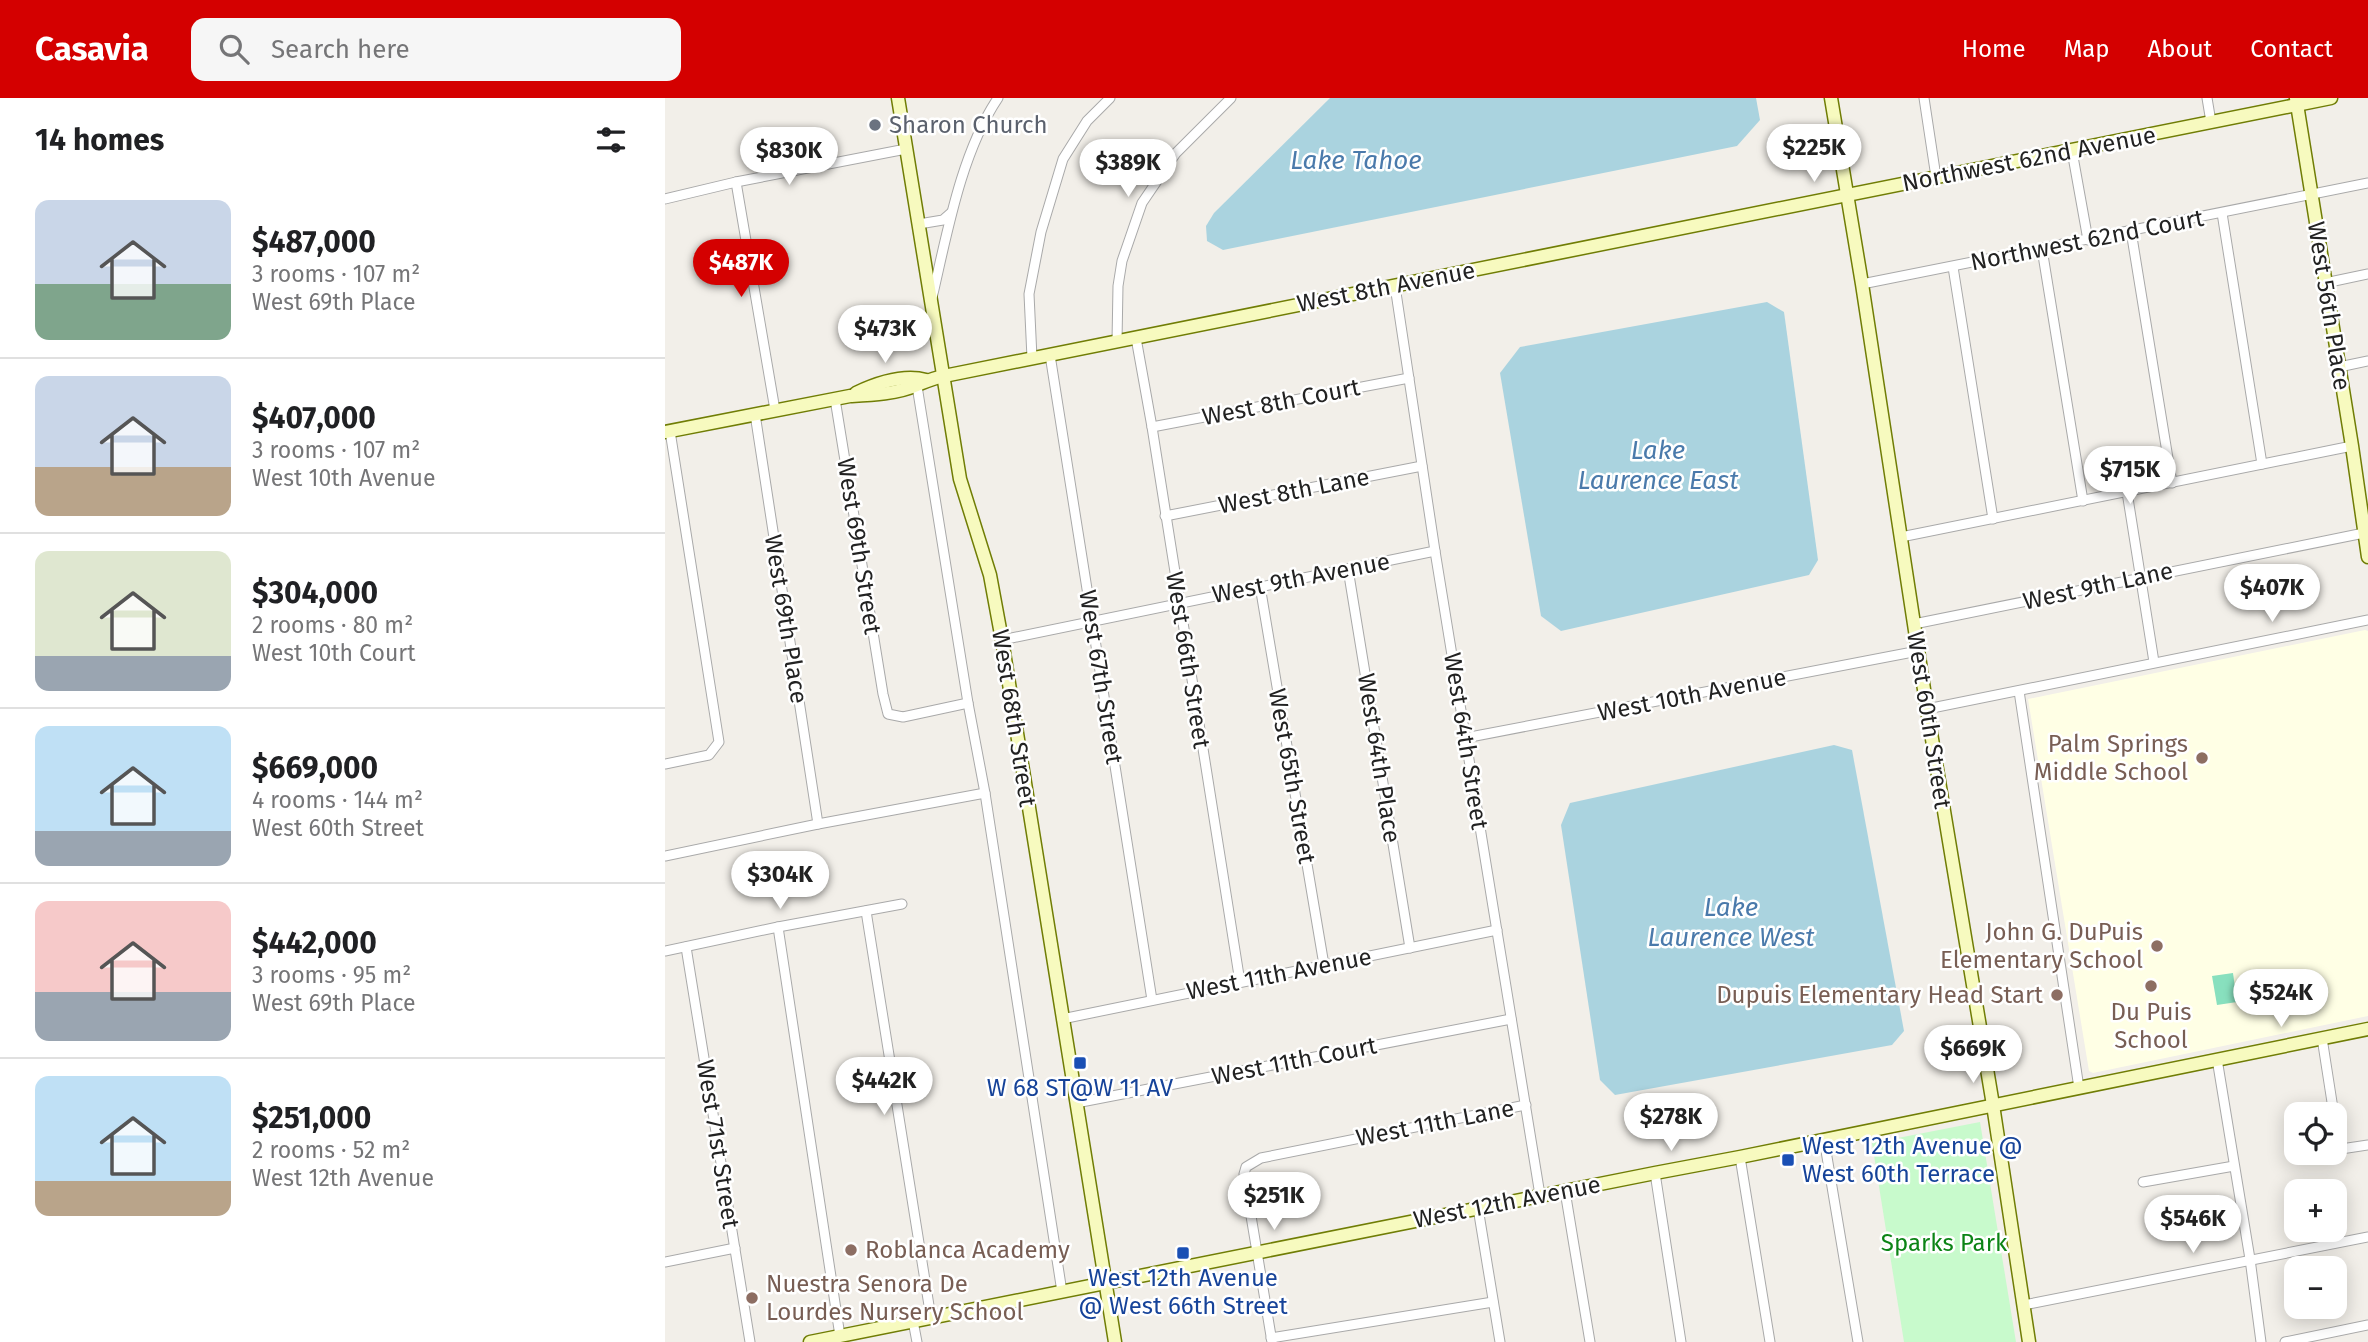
<!DOCTYPE html>
<meta charset="utf-8">
<style>
body{margin:0;font-family:"Fira Sans",sans-serif;background:#f6f6f6;color:#202124;height:100vh;display:flex;flex-direction:column;font-size:26px;white-space:nowrap}
*{box-sizing:border-box;margin:0}
p{font-size:23px;color:#757577}
.icon{flex:none;width:38px;height:38px;fill:none;stroke:currentColor;stroke-width:2;stroke-linecap:round;stroke-linejoin:round}
.map{position:relative;flex:1;overflow:hidden}
.panel{display:flex;flex-direction:column;background:#fff;width:665px}
.panel>*{flex:none}
.tools{position:absolute;left:1619px;top:1004px;display:grid;gap:14px}
.tools a{display:grid;place-items:center;width:63px;height:63px;border-radius:14px;background:#fff;box-shadow:0 4px 18px #0003;font-size:35px}
.price{position:absolute;translate:-50% -60px;padding:0 16px;border-radius:24px;background:#fff;color:#222;font-size:23px;line-height:46px;filter:drop-shadow(0 2px 4px #0008)}
.price::after{content:'';position:absolute;left:50%;top:42px;width:21px;height:16px;margin-left:-10px;background:inherit;clip-path:polygon(0 0,100% 0,50% 100%)}
.price.current{background:#d40000;color:#fff}
ul{padding:0;list-style:none}
li{display:flex;align-items:center;gap:21px;height:175px;padding:0 35px}
li+li{border-top:2px solid #e0e0e0}
li span{display:grid;place-items:center;flex:none;width:196px;height:140px;border-radius:14px;color:#555}
li>.icon{margin-inline-start:auto}
span .icon{width:84px;height:84px;fill:#fffc;stroke-width:1}
li b{font-size:30px}
h2{display:flex;justify-content:space-between;align-items:center;height:84px;padding:0 35px;font-size:30px}
header{display:flex;align-items:center;gap:42px;box-sizing:border-box;height:98px;padding:0 35px;background:#d40000;color:#fff}
header strong{font-size:33px}
nav{display:flex;gap:38px;margin-inline-start:auto;font-size:24px}
.search{width:490px;height:63px;background:#f6f6f6;display:flex;align-items:center;gap:18px;box-sizing:border-box;padding:0 24px;border-radius:14px;color:#757577;font-size:26px}
main{display:flex;flex:1;min-height:0}
.map>svg:first-child{display:block}
.education{fill:#ffffe5}
.park{fill:#c8facc}
.pitch{fill:#88e0be}
.water{fill:#aad3df}
.lines{fill:none;stroke-linecap:round;stroke-linejoin:round}
.street-casing{stroke:#a9a9a9;stroke-width:11}
.secondary-casing{stroke:#707d05;stroke-width:15}
.street{stroke:#fff;stroke-width:9}
.secondary{stroke:#f7fabf;stroke-width:12}
.worship-dot{fill:#6b7280;stroke:#fff;stroke-width:2.5}
.education-dot{fill:#8d6e63;stroke:#fff;stroke-width:2.5}
.transit-dot{fill:#1a4fb4;stroke:#fff;stroke-width:2.5}
.labels{text-anchor:middle;dominant-baseline:central;stroke-width:5;stroke-linejoin:round;paint-order:stroke}
.worship-label{font-size:24px;fill:#5b616d;stroke:#fff;text-anchor:start}
.street-label{font-size:24px;fill:#222;stroke:#fff}
.education-label{font-size:24px;fill:#785e54;stroke:#fff;text-anchor:end}
.transit-label{font-size:24px;fill:#164399;stroke:#fff}
.park-label{font-size:24px;fill:#0c8416;stroke:#fff}
.water-label{font-size:26px;font-style:italic;fill:#4a7aab;stroke:#fff}
</style>
<header>
<strong>Casavia</strong>
<div class="search"><svg class="icon" aria-label="search" viewBox="0 0 24 24"><circle cx="10" cy="10" r="6"/><path d="M15 15l6 6"/></svg>Search here</div>
<nav><a>Home</a><a>Map</a><a>About</a><a>Contact</a></nav>
</header>
<main>
<section class="panel">
<h2>14 homes<svg class="icon" aria-label="filters" viewBox="0 0 24 24"><path d="M4 7h16M4 17h16"/><circle cx="9" cy="7" r="2"/><circle cx="15" cy="17" r="2"/></svg></h2>
<ul>
<li><span style="background:linear-gradient(#c9d6e8 60%,#7fa58c 0)"><svg class="icon" aria-label="home" viewBox="0 0 24 24"><path d="M3 11l9-7 9 7M6 9v11h12V9"/></svg></span><div><b>$487,000</b><p>3 rooms · 107 m²</p><p>West 69th Place</p></div></li>
<li><span style="background:linear-gradient(#c9d6e8 65%,#b9a48a 0)"><svg class="icon" aria-label="home" viewBox="0 0 24 24"><path d="M3 11l9-7 9 7M6 9v11h12V9"/></svg></span><div><b>$407,000</b><p>3 rooms · 107 m²</p><p>West 10th Avenue</p></div></li>
<li><span style="background:linear-gradient(#dfe7d0 75%,#9aa5b1 0)"><svg class="icon" aria-label="home" viewBox="0 0 24 24"><path d="M3 11l9-7 9 7M6 9v11h12V9"/></svg></span><div><b>$304,000</b><p>2 rooms · 80 m²</p><p>West 10th Court</p></div></li>
<li><span style="background:linear-gradient(#bfe0f5 75%,#9aa5b1 0)"><svg class="icon" aria-label="home" viewBox="0 0 24 24"><path d="M3 11l9-7 9 7M6 9v11h12V9"/></svg></span><div><b>$669,000</b><p>4 rooms · 144 m²</p><p>West 60th Street</p></div></li>
<li><span style="background:linear-gradient(#f6c9c9 65%,#9aa5b1 0)"><svg class="icon" aria-label="home" viewBox="0 0 24 24"><path d="M3 11l9-7 9 7M6 9v11h12V9"/></svg></span><div><b>$442,000</b><p>3 rooms · 95 m²</p><p>West 69th Place</p></div></li>
<li><span style="background:linear-gradient(#bfe0f5 75%,#b9a48a 0)"><svg class="icon" aria-label="home" viewBox="0 0 24 24"><path d="M3 11l9-7 9 7M6 9v11h12V9"/></svg></span><div><b>$251,000</b><p>2 rooms · 52 m²</p><p>West 12th Avenue</p></div></li>
</ul>
</section>
<div class="map">
<svg width="1703" height="1244" viewBox="0 0 1703 1244">
<rect width="100%" height="100%" fill="#f2efe9"/>
<polygon class="education" points="1700,532 1703,533 1703,918 1428,975 1424,973 1363,601"/>
<polygon class="park" points="1315,1024 1351,1244 1239,1244 1207,1045"/>
<polygon class="pitch" points="1568,875 1572,904 1552,907 1547,878"/>
<g class="water">
<polygon points="665,0 1091,0 1095,22 1072,48 558,152 542,143 541,128 549,115"/>
<polygon points="1102,204 1119,214 1153,462 1144,477 896,533 876,518 835,275 855,249"/>
<polygon points="1169,647 1187,652 1239,933 1227,947 950,997 935,982 896,727 905,705"/>
</g>
<g class="lines">
<defs>
<g id="street">
<polyline points="1259,0 1271,79"/>
<polyline points="1542,0 1546,24"/>
<polyline points="1407,53 1423,142"/>
<polyline points="71,84 110,312"/>
<polyline points="0,101 71,84 241,51"/>
<polyline points="1557,115 1597,366"/>
<polyline points="254,126 278,122 286,115"/>
<polyline points="1466,133 1507,385"/>
<polyline points="1377,151 1418,403"/>
<polyline points="1288,169 1328,421"/>
<polyline points="1660,185 1703,176"/>
<polyline points="1197,186 1703,85"/>
<polyline points="730,188 770,453 875,1097"/>
<path d="M267,200C282,136 296,55 333,0"/>
<polyline points="471,240 487,329 575,884"/>
<polyline points="452,243 453,188 457,163 477,105 511,55 566,0"/>
<polyline points="385,257 487,902"/>
<polyline points="367,260 364,196 376,134 398,61 422,23 445,0"/>
<polyline points="1674,269 1703,263"/>
<polyline points="252,288 303,605 320,695 397,1194"/>
<polyline points="170,301 218,596 223,616 238,619 303,605"/>
<polyline points="90,316 153,726"/>
<polyline points="487,329 744,280"/>
<polyline points="1462,394 1489,564"/>
<polyline points="500,418 757,368"/>
<polyline points="1236,439 1687,348"/>
<polyline points="683,471 745,850"/>
<polyline points="595,488 659,867"/>
<polyline points="1249,526 1699,435"/>
<polyline points="337,542 770,453"/>
<polyline points="1354,593 1414,990"/>
<polyline points="1262,611 1703,522"/>
<polyline points="800,640 1253,553"/>
<polyline points="0,666 44,657 54,644 5,333"/>
<polyline points="0,758 153,726 320,695"/>
<polyline points="201,813 266,1220"/>
<polyline points="113,829 175,1238"/>
<polyline points="21,849 85,1244"/>
<polyline points="0,853 113,829 237,806"/>
<polyline points="397,921 832,832"/>
<polyline points="1657,940 1669,1017"/>
<polyline points="1552,961 1585,1161 1596,1244"/>
<polyline points="411,1005 846,921"/>
<polyline points="1670,1019 1676,1051 1703,1047"/>
<polyline points="1159,1041 1193,1244"/>
<polyline points="1075,1059 1105,1244"/>
<polyline points="990,1075 1016,1244"/>
<polyline points="1478,1084 1569,1068"/>
<polyline points="900,1093 925,1244"/>
<polyline points="813,1110 835,1244"/>
<polyline points="0,1164 70,1150"/>
<polyline points="1359,1207 1703,1139"/>
<polyline points="248,1223 252,1244"/>
<polyline points="606,1240 828,1204"/>
<polyline points="607,1244 579,1076 581,1069 596,1060 861,1007"/>
<polyline points="1620,1244 1703,1227"/>
</g>
<g id="secondary">
<polyline points="233,0 295,381 325,477 337,542 450,1244"/>
<polyline points="1166,0 1197,186 1262,611 1328,1007 1364,1244"/>
<polyline points="1631,0 1687,348 1703,459"/>
<path d="M191,295C212,285 238,276 261,282"/>
<path d="M0,334L185,298C206,297 232,296 252,287C262,283 269,280 279,278L1666,0"/>
<polyline points="145,1244 990,1075 1075,1059 1703,931"/>
</g>
</defs>
<use href="#street" class="street-casing"/>
<use href="#secondary" class="secondary-casing"/>
<use href="#street" class="street"/>
<use href="#secondary" class="secondary"/>
</g>
<circle class="worship-dot" cx="210" cy="27" r="7"/>
<g class="education-dot">
<circle cx="1537" cy="660" r="7"/>
<circle cx="1492" cy="848" r="7"/>
<circle cx="1486" cy="888" r="7"/>
<circle cx="1392" cy="897" r="7"/>
<circle cx="186" cy="1152" r="7"/>
<circle cx="87" cy="1200" r="7"/>
</g>
<g class="transit-dot">
<rect x="408" y="958" width="14" height="14" rx="3.5"/>
<rect x="1116" y="1055" width="14" height="14" rx="3.5"/>
<rect x="511" y="1148" width="14" height="14" rx="3.5"/>
</g>
<g class="labels">
<g class="worship-label">
<text x="224" y="27">Sharon Church</text>
</g>
<g class="street-label">
<text transform="translate(1364 61) rotate(-11)">Northwest 62nd Avenue</text>
<text transform="translate(1422 142) rotate(-11)">Northwest 62nd Court</text>
<text transform="translate(721 189) rotate(-11)">West 8th Avenue</text>
<text transform="translate(1664 208) rotate(81)">West 56th Place</text>
<text transform="translate(616 304) rotate(-11)">West 8th Court</text>
<text transform="translate(629 393) rotate(-11)">West 8th Lane</text>
<text transform="translate(194 448) rotate(81)">West 69th Street</text>
<text transform="translate(636 480) rotate(-11)">West 9th Avenue</text>
<text transform="translate(1433 488) rotate(-12)">West 9th Lane</text>
<text transform="translate(121 521) rotate(81)">West 69th Place</text>
<text transform="translate(523 562) rotate(81)">West 66th Street</text>
<text transform="translate(436 579) rotate(81)">West 67th Street</text>
<text transform="translate(1027 597) rotate(-11)">West 10th Avenue</text>
<text transform="translate(349 620) rotate(81)">West 68th Street</text>
<text transform="translate(1264 622) rotate(81)">West 60th Street</text>
<text transform="translate(801 643) rotate(81)">West 64th Street</text>
<text transform="translate(714 660) rotate(81)">West 64th Place</text>
<text transform="translate(627 678) rotate(80)">West 65th Street</text>
<text transform="translate(614 876) rotate(-11)">West 11th Avenue</text>
<text transform="translate(629 963) rotate(-11)">West 11th Court</text>
<text transform="translate(770 1025) rotate(-11)">West 11th Lane</text>
<text transform="translate(53 1046) rotate(81)">West 71st Street</text>
<text transform="translate(842 1104) rotate(-11)">West 12th Avenue</text>
</g>
<g class="education-label">
<text x="1523" y="646">Palm Springs<tspan x="1523" dy="28">Middle School</tspan></text>
<text x="1478" y="834">John G. DuPuis<tspan x="1478" dy="28">Elementary School</tspan></text>
<text x="1378" y="897">Dupuis Elementary Head Start</text>
<text x="1486" y="914" text-anchor="middle">Du Puis<tspan x="1486" dy="28">School</tspan></text>
<text x="200" y="1152" text-anchor="start">Roblanca Academy</text>
<text x="101" y="1186" text-anchor="start">Nuestra Senora De<tspan x="101" dy="28">Lourdes Nursery School</tspan></text>
</g>
<g class="transit-label">
<text x="415" y="990">W 68 ST@W 11 AV</text>
<text x="1137" y="1048" text-anchor="start">West 12th Avenue @<tspan x="1137" dy="28">West 60th Terrace</tspan></text>
<text x="518" y="1180">West 12th Avenue<tspan x="518" dy="28">@ West 66th Street</tspan></text>
</g>
<g class="park-label">
<text x="1279" y="1145">Sparks Park</text>
</g>
<g class="water-label">
<text x="691" y="62">Lake Tahoe</text>
<text x="993" y="352">Lake<tspan x="993" dy="30">Laurence East</tspan></text>
<text x="1066" y="809">Lake<tspan x="1066" dy="30">Laurence West</tspan></text>
</g>
</g>
</svg>
<div class="tools">
<a><svg class="icon" aria-label="locate" viewBox="0 0 24 24"><circle cx="12" cy="12" r="6"/><path d="M12 2v4M12 18v4M2 12h4M18 12h4"/></svg></a>
<a>+</a>
<a>−</a>
</div>
<b class="price" style="left:1149px;top:86px">$225K</b>
<b class="price" style="left:124px;top:89px">$830K</b>
<b class="price" style="left:463px;top:101px">$389K</b>
<b class="price current" style="left:76px;top:201px">$487K</b>
<b class="price" style="left:220px;top:267px">$473K</b>
<b class="price" style="left:1465px;top:408px">$715K</b>
<b class="price" style="left:1607px;top:526px">$407K</b>
<b class="price" style="left:115px;top:813px">$304K</b>
<b class="price" style="left:1616px;top:931px">$524K</b>
<b class="price" style="left:1308px;top:987px">$669K</b>
<b class="price" style="left:219px;top:1019px">$442K</b>
<b class="price" style="left:1006px;top:1055px">$278K</b>
<b class="price" style="left:609px;top:1134px">$251K</b>
<b class="price" style="left:1528px;top:1157px">$546K</b>
</div>
</main>
